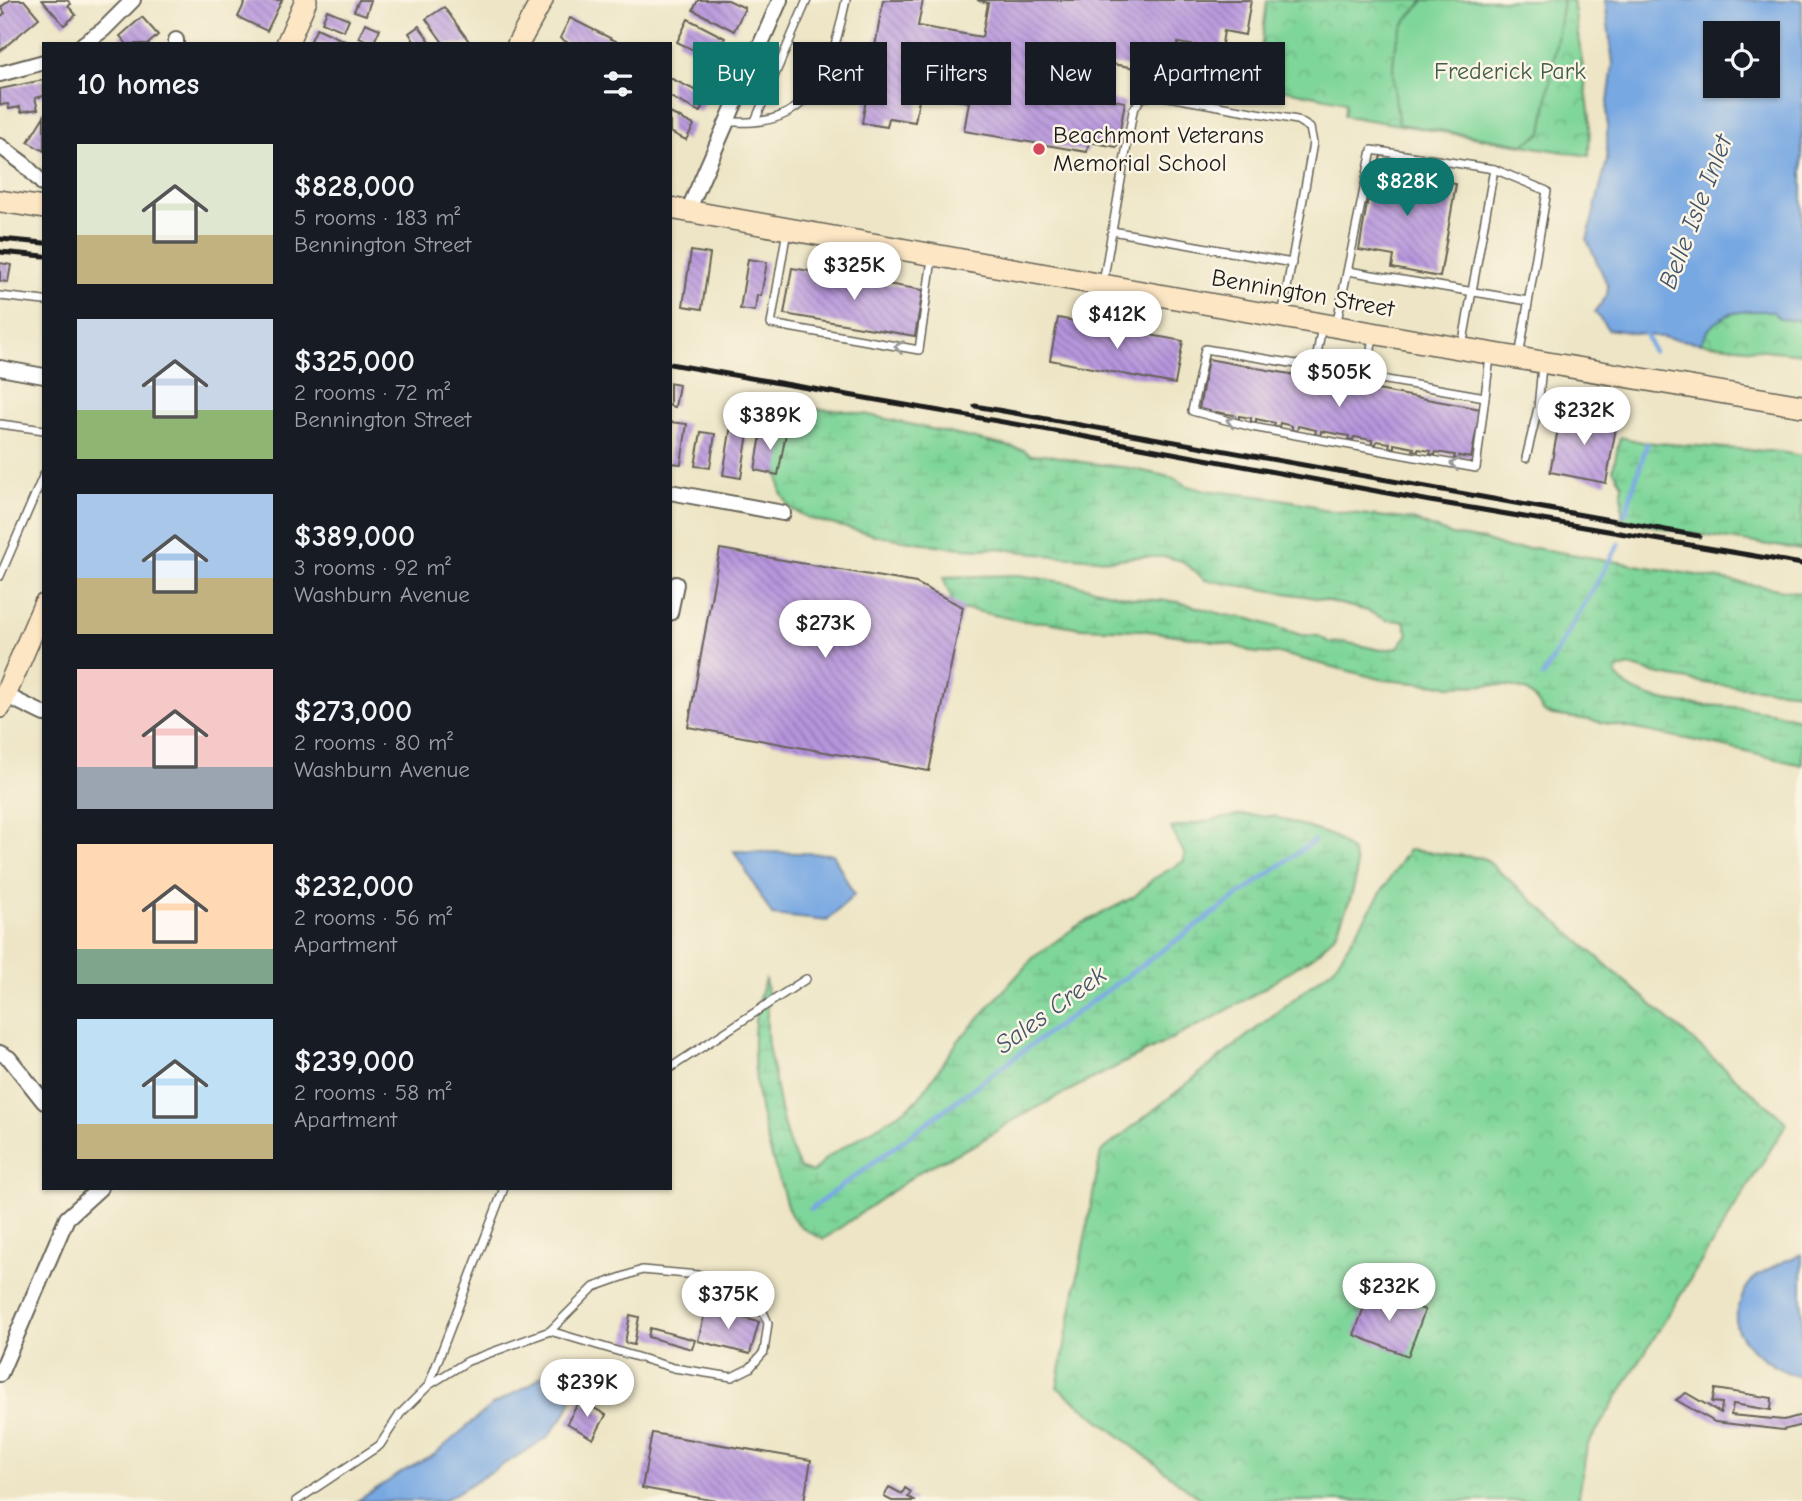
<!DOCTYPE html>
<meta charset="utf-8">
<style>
body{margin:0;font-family:"Comic Neue",sans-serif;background:#20242c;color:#f1f3f6;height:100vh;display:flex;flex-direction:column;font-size:26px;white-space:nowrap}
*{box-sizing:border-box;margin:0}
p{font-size:23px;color:#9ea1a6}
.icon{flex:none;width:38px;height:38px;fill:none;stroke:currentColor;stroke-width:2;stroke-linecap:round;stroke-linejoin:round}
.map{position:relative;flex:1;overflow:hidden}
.sheet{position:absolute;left:42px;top:42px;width:630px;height:1148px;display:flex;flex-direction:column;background:#171b24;border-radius:0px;box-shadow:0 2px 5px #0004}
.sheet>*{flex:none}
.hud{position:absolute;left:693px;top:42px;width:665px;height:63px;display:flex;gap:14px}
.controls{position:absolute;left:1703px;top:21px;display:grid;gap:14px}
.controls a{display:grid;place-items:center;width:77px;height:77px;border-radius:0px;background:#171b24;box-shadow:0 2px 5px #0004;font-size:35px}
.price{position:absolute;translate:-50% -60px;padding:0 16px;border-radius:24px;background:#fff;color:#222;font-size:23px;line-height:46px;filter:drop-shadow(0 2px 4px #0008)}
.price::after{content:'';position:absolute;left:50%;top:42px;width:21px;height:16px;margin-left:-10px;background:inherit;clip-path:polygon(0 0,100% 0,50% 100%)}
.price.current{background:#0f766e;color:#fff}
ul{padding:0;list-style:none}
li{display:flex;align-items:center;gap:21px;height:175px;padding:0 35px}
li span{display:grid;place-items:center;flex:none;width:196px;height:140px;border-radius:0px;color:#555}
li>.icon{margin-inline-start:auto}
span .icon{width:84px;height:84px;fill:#fffc;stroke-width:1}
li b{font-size:30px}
h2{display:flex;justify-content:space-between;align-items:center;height:84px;padding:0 35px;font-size:30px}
.chip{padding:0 24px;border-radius:0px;background:#171b24;box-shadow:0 2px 5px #0004;font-size:24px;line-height:63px}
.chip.current{background:#0f766e;color:#fff}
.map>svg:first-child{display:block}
.wetland{fill:url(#wetland-marsh);stroke:#4e795b;stroke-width:2}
.park{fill:url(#park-crowns);stroke:#4e795b;stroke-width:2}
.pitch{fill:#7fd69a;stroke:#4e795b;stroke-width:2}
.water{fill:#78a8e2;stroke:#4a627f;stroke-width:2;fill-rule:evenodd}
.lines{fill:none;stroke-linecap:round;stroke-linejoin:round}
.stream{stroke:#78a8e2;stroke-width:5}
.building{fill:url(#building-back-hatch)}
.lane-casing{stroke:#656257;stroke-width:10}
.street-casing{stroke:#656257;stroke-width:18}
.secondary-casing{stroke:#656257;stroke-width:24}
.lane{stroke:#fff;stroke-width:7}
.street{stroke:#fff;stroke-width:14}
.secondary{stroke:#fce6c4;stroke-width:21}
.rail{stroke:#1c1c1c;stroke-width:5}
.oneway{stroke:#999}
.poi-dot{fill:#d1495b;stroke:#fcf5e5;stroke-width:2.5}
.labels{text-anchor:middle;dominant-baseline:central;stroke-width:5;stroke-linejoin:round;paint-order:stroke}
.park-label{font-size:24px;fill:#3f5d48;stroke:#fcf5e5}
.poi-label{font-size:24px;fill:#1c1c1c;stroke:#fcf5e5;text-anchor:start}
.street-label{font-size:24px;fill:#1c1c1c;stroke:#fcf5e5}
.water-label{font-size:26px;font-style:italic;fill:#41546b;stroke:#fcf5e5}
</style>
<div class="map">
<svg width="1802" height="1501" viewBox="0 0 1802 1501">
<defs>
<pattern id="wetland-marsh" width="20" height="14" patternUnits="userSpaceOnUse" patternTransform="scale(1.75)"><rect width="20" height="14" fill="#7fd69a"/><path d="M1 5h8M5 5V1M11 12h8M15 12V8" fill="none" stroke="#6db784"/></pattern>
<pattern id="park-crowns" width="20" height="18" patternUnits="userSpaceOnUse" patternTransform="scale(1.75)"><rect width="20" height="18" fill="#7fd69a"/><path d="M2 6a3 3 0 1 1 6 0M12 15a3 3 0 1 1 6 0" fill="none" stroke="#6db784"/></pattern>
<pattern id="building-back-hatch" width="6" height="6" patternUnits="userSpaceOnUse" patternTransform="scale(1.75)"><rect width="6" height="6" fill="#b694dd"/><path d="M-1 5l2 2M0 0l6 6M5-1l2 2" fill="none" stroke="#9378b2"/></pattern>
</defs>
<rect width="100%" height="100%" fill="#fcf5e5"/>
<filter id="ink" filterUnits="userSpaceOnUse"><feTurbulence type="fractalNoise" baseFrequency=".0143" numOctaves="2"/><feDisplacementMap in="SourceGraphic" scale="14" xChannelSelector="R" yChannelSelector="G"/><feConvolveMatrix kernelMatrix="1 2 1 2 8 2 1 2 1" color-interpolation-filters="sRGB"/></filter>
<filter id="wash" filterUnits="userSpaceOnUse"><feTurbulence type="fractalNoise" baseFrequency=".00686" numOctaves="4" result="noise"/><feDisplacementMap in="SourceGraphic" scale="28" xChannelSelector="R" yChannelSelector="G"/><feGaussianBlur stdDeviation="1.57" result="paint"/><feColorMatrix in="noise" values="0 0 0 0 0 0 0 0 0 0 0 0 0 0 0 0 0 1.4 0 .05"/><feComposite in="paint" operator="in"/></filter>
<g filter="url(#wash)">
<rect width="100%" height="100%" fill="#ede5c5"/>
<g class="wetland">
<path d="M789,408L841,410L869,415L1024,450L1031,455L1046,454L1081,462L1130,468L1174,478L1188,486L1203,490L1275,498L1309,504L1324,510L1413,520L1452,535L1484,540L1509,549L1535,548L1802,593V692L1711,684L1656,674L1630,666L1618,669L1616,675C1638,706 1699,704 1733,707C1756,709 1780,713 1802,720V765L1712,744L1589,720L1552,715L1544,712L1536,700L1525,690L1514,687L1498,685L1448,686L1384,680L1282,654L1255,653L1233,645L1203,639L1141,630L1081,628L1047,622L1022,621L971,610H956L943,577L1019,575L1069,583L1132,598L1179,602L1225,615L1251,619L1301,635L1319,636L1330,643L1344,642L1381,650L1397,648L1408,634L1404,621L1386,620L1368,611L1316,598L1205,580L1182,561L1167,557H1134L1112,560L1046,555L997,548L979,549L949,547L879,536L811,519L791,509L781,493L777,466L781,432L777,415Z"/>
<polygon points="1620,437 1642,442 1780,452 1802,456 1802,550 1682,532 1622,519 1622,484 1613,469"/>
<path d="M1241,815L1273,816L1327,834L1335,837L1352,852L1356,864V878L1350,900L1336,933L1319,952L1257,993L1213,1018L1074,1088L1012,1121L976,1144L922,1170L824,1239C813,1235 800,1228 793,1218C787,1211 785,1198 782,1188C760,1128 741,1041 765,979C769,997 766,1014 767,1032C767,1045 770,1057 773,1070C779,1105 783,1136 800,1168L812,1173L826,1158L906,1109L919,1098L958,1041L1034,957L1077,926L1134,897L1153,879L1184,861V853L1171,828Z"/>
</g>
<g class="park">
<polygon points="1267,0 1573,0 1590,117 1589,156 1344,116 1346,102 1257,84"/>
<path d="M1741,311H1772L1781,319L1802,320V354L1700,343C1711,322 1718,318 1741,311Z"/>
<polygon points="1408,850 1484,858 1787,1123 1587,1446 1578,1501 1203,1501 1057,1387 1101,1152 1334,967"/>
</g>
<path class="pitch" d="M1425,0H1563L1542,133L1524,144L1399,124C1394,90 1386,52 1406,21C1411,13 1419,7 1425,0Z"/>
<g class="water">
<path d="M1605,0H1802V320L1780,319L1772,311C1737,311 1718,309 1700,343L1608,329L1595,312L1607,295L1608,286L1587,240L1607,160V110L1613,64ZM1768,33V86H1715V33Z"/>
<polygon points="734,851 833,854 854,895 827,921 772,915"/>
<path d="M1802,1254V1377C1782,1374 1739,1346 1736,1324C1735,1314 1743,1291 1750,1283C1758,1272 1789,1259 1802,1254Z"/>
<polygon points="549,1370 572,1399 566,1413 547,1438 443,1501 357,1501 407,1469 434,1455 492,1405 528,1386"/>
</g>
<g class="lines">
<g class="stream">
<polyline points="1646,335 1653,351"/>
<polyline points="1625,514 1647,444"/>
<polyline points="1543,676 1619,544"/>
<polyline points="811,1209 1030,1046 1314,841"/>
</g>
</g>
<g id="blocks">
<g class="building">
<polygon points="10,0 24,0 39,18 0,51 0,17 5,13 1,7"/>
<polygon points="42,0 67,0 71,4 68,6 76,15 64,25"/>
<polygon points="246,0 282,0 267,31 238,17"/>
<polygon points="359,0 371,0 366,15 354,11"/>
<polygon points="698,0 728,0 745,8 734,31 693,10"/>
<polygon points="883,0 923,0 918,26 982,37 988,3 977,0 1251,0 1245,35 1224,31 1221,50 1178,43 1172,74 1112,64 1107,99 1125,102 1117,147 1089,142 1087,152 964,131 969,102 920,94 915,122 889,118 887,127 862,123"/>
<polygon points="444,7 471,44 444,44 426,19"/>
<polygon points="327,10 349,19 344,31 322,22"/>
<polygon points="142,17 158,35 148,44 127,44 120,36"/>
<polygon points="570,18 616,41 615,44 570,44 560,38"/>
<polygon points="688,19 725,38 714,60 677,42"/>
<polygon points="365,23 380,29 373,44 359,37"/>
<polygon points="419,26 431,43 429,44 416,44 409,33"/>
<polygon points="317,28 351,44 309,44"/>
<polygon points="670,78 707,96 700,112 670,97"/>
<polygon points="43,80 44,96 35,98 38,109 21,112 20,107 9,109 8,104 0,105 0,89"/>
<polygon points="670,113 694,125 686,140 670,132"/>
<polygon points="44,116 44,151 28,142"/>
<polygon points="1381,155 1412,160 1409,177 1456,184 1440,277 1392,268 1394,256 1359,250 1373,169 1378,170"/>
<polygon points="691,251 710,254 702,309 683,306"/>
<polygon points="748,259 767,262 761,296 757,295 755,311 740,309"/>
<polygon points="0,263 11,265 8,282 0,281"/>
<polygon points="792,268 923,290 915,336 784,314"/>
<polygon points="1058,318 1183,341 1175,384 1050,360"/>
<polygon points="1208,359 1481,409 1471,458 1459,456 1459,459 1454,458 1455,455 1436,452 1435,455 1430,454 1431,451 1418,449 1418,451 1413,450 1414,448 1394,444 1394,448 1389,447 1390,443 1377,441 1376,444 1372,444 1372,440 1354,437 1353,440 1348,439 1349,436 1321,431 1321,435 1315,434 1316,430 1298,426 1297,431 1292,430 1292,426 1280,423 1279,427 1274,427 1275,423 1256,419 1256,422 1251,422 1251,418 1239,416 1239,419 1234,418 1234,415 1216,412 1216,416 1210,415 1210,411 1199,409"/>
<polygon points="670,383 679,385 675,407 670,406"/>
<polygon points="1561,412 1617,422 1606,483 1550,472"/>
<polygon points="670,422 687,424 681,464 670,463"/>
<polygon points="731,425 749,427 741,478 723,475"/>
<polygon points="762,429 786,433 778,475 755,470"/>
<polygon points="701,432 715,434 710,468 695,466"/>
<polygon points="720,549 916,583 963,607 929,771 688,727"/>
<polygon points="1370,1290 1425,1310 1408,1356 1354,1335"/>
<polygon points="706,1308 759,1322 750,1354 698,1341"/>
<polygon points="630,1315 639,1317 634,1345 625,1343"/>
<polygon points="650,1328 695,1340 692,1349 648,1337"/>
<polygon points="1715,1389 1772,1398 1771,1410 1733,1404 1731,1415 1784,1420 1802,1415 1802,1425 1783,1430 1715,1422 1676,1400 1686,1393 1721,1413 1722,1403 1712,1402"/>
<polygon points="580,1400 606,1415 593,1439 567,1423"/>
<polygon points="652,1433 811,1460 804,1501 717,1501 642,1488"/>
<polygon points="889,1487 902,1494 905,1488 911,1492 908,1497 916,1501 892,1501 884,1497"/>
</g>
</g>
</g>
<g filter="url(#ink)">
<use href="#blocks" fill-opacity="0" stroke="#656257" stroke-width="2"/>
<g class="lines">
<defs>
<g id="lane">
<polyline points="755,121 807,0"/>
<path d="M727,122C738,122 750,123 761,121C822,113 835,50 846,0"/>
<polyline points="1494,169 1547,191 1519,357"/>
<polyline points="787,230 771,324 919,350 932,259"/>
<polyline points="1112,231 1292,263"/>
<polyline points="1348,271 1528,301"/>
<polyline points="1103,283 1133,111 1141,98 1157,95 1297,120 1310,128 1313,143 1282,316"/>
<polyline points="0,296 44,301"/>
<polyline points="1322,325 1315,367 1205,349 1192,411 1252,427 1476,468 1490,357"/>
<polyline points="1336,326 1372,150 1494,169 1462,347"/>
<polyline points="1373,334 1369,366 1375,378 1485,397"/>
<polyline points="0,424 44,430"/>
<polyline points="1526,458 1538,408 1542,366"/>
<polyline points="0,576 44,474"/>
<polyline points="670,1068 806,979"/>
<polyline points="429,1384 504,1188"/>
<polyline points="296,1501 380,1445 400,1414 429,1385 468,1361 550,1331 594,1287 642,1270 710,1276 734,1284 757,1298 768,1323 764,1352 750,1368 732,1377 674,1368 550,1331"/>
</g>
<g id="street">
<polyline points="176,40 176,44"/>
<polyline points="83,44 103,30 133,0"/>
<polyline points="0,74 44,62"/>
<polyline points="0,146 24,164 44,185"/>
<polyline points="688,211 780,0"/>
<polyline points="0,368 44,376"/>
<polyline points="670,492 783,513"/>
<polyline points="670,613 676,584"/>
<polyline points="5,695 44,714"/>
<polyline points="0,1053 9,1058 44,1102"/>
<polyline points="0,1374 67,1218 100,1188"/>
</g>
<g id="secondary">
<polyline points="287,44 306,0"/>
<polyline points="518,44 542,0"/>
<polyline points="0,201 44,208"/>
<polyline points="670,208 1417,341 1802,406"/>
<polyline points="0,707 44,605"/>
</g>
</defs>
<use href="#lane" class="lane-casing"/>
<use href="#street" class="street-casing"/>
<use href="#secondary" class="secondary-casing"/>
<use href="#lane" class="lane"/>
<use href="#street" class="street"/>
<use href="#secondary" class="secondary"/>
<g class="rail">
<polyline points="0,239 44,243"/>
<polyline points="0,252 44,256"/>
<polyline points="670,364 1038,428 1430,501 1802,564"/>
<polyline points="975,406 1699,536"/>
</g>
</g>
<defs><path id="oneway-chevron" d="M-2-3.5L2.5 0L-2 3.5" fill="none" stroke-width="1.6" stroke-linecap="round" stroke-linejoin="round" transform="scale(1.75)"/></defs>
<g class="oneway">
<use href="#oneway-chevron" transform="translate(899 347) rotate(-170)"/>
<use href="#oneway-chevron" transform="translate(1231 421) rotate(-165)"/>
<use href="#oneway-chevron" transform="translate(1455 464) rotate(-170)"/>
</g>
</g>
<circle class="poi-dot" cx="1039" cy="149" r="7"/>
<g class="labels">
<g class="park-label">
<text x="1510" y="71">Frederick Park</text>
</g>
<g class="poi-label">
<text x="1053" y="135">Beachmont Veterans<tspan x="1053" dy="28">Memorial School</tspan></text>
</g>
<g class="street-label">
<text transform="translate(1303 293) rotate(10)">Bennington Street</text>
</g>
<g class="water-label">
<text transform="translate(1696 212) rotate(-69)">Belle Isle Inlet</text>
<text transform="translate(1051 1010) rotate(-36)">Sales Creek</text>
</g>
</g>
</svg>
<div class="controls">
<a><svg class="icon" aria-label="locate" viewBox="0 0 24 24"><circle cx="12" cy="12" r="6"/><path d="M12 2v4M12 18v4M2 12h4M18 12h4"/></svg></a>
</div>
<b class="price current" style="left:1407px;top:218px">$828K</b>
<b class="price" style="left:854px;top:302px">$325K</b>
<b class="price" style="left:1117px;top:351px">$412K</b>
<b class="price" style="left:1339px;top:409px">$505K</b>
<b class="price" style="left:1584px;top:447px">$232K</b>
<b class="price" style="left:770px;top:452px">$389K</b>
<b class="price" style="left:825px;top:660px">$273K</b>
<b class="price" style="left:1389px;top:1323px">$232K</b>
<b class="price" style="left:728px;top:1331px">$375K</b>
<b class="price" style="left:587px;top:1419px">$239K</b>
<div class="hud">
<a class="chip current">Buy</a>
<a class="chip">Rent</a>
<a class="chip">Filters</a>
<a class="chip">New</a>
<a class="chip">Apartment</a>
</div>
<section class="sheet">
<h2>10 homes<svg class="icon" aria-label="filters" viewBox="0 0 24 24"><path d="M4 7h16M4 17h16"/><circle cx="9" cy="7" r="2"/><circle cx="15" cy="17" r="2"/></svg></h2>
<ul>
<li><span style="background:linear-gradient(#dfe7d0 65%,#c2b280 0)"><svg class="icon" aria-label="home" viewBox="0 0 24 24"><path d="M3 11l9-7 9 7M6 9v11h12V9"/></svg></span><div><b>$828,000</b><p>5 rooms · 183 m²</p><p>Bennington Street</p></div></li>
<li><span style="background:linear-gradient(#c9d6e8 65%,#8fb573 0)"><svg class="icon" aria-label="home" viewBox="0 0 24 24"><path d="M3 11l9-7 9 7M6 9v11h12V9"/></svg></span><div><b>$325,000</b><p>2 rooms · 72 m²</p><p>Bennington Street</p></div></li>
<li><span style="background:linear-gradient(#a9c7e8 60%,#c2b280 0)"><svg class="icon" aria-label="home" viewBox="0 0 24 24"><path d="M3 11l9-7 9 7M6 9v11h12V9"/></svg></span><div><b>$389,000</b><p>3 rooms · 92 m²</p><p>Washburn Avenue</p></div></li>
<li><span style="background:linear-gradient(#f6c9c9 70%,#9aa5b1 0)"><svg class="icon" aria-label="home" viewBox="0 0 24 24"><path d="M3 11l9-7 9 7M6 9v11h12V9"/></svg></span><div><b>$273,000</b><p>2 rooms · 80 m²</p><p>Washburn Avenue</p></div></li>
<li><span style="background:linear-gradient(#ffd9b3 75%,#7fa58c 0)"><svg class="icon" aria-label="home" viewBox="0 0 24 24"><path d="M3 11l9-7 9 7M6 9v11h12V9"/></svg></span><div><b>$232,000</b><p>2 rooms · 56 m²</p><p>Apartment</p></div></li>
<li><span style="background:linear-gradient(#bfe0f5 75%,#c2b280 0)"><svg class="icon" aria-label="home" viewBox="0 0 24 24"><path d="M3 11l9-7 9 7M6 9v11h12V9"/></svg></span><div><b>$239,000</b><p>2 rooms · 58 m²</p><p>Apartment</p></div></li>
</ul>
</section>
</div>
